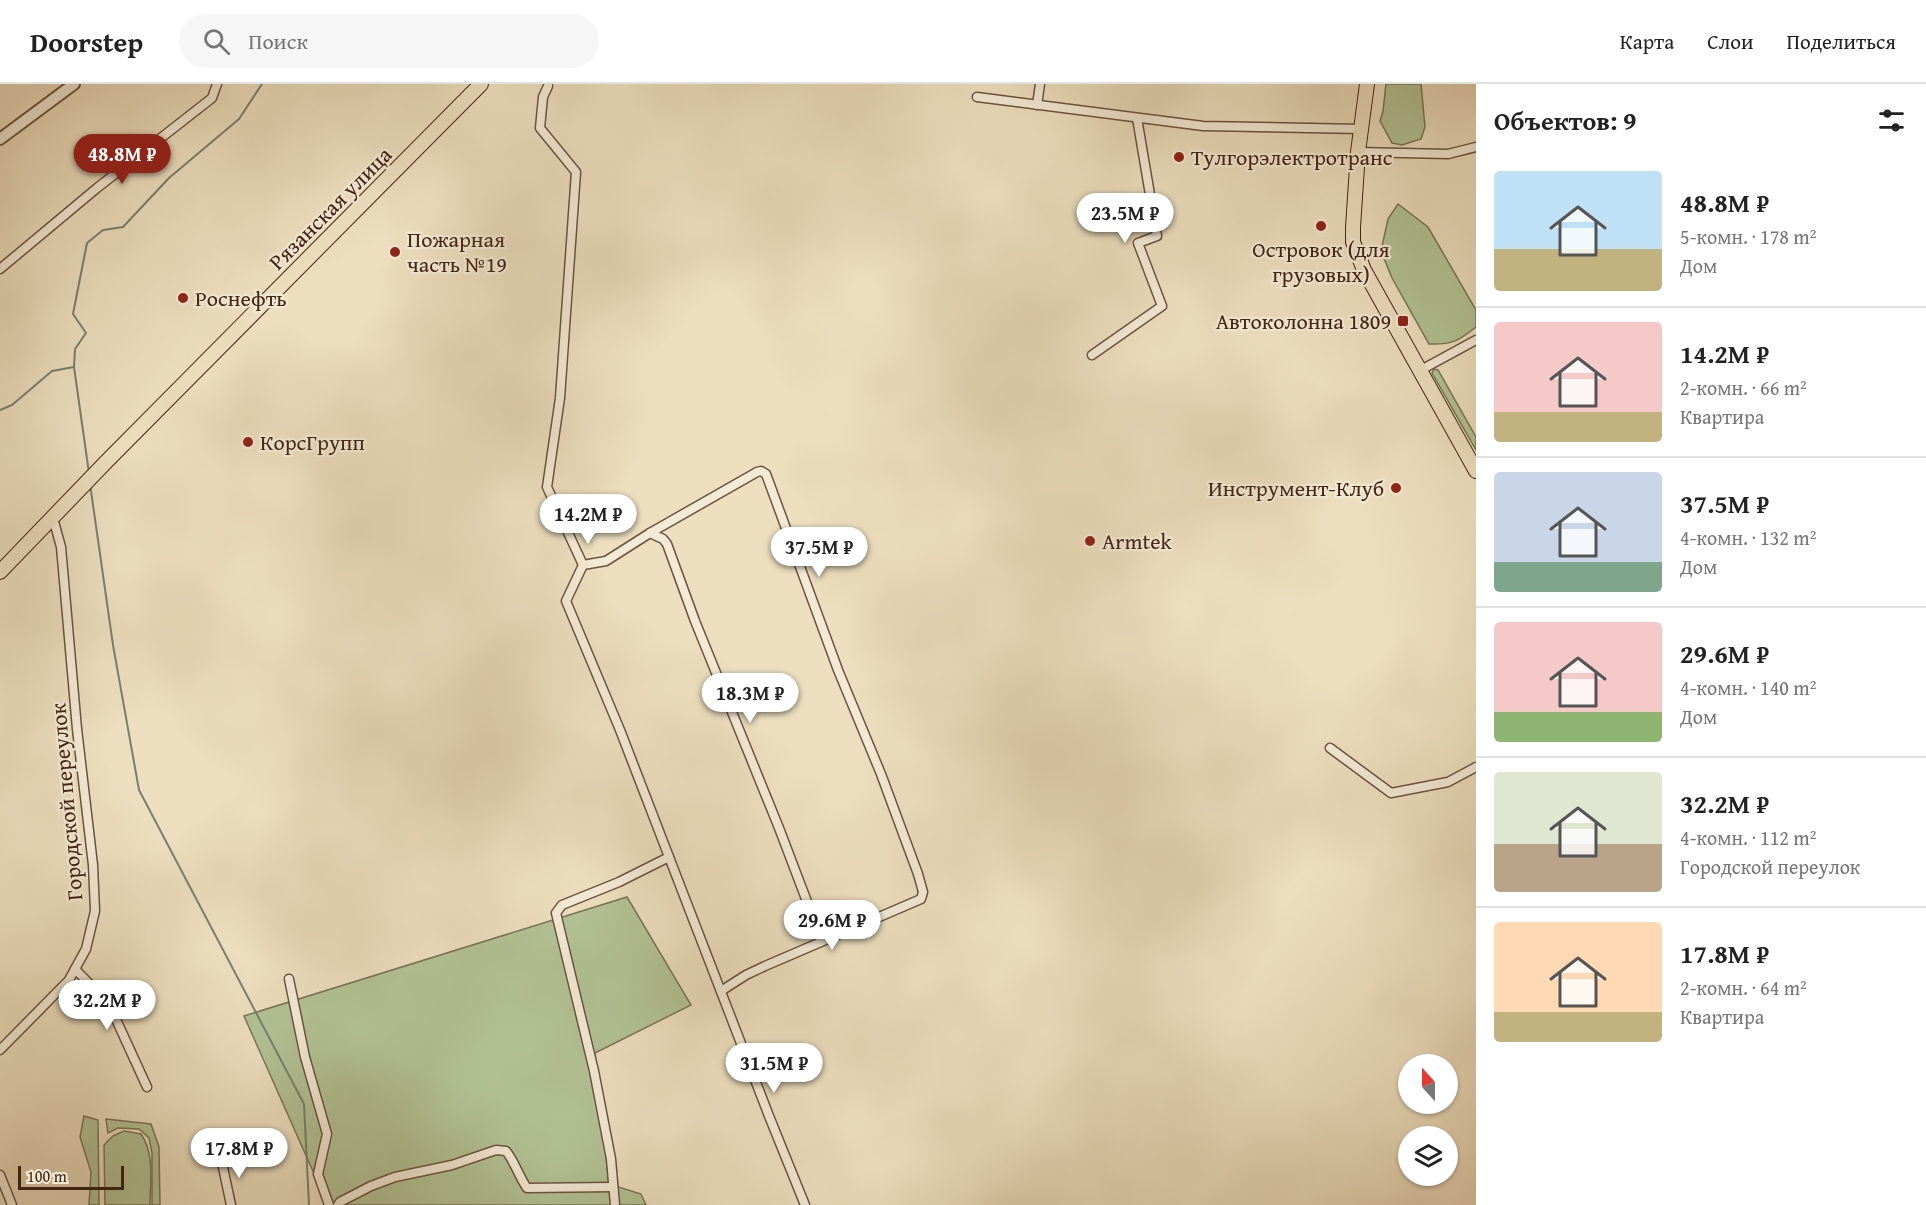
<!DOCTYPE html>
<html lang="ru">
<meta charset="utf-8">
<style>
body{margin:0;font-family:"Gentium Book Plus",serif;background:#f6f6f6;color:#222;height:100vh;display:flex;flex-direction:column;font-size:22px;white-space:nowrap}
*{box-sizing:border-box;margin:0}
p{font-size:20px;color:#767676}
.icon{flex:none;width:33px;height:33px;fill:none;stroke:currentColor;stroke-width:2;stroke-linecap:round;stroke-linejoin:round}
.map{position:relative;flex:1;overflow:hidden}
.side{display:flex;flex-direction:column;background:#fff;width:450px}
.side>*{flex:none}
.needle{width:39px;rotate:339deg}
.buttons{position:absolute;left:1398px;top:970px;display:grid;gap:12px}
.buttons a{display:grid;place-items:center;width:60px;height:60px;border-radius:50%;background:#fff;box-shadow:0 2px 4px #0004;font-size:30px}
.scale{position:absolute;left:18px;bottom:15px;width:106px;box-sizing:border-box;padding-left:6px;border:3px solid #422513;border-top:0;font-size:16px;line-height:21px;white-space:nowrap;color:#422513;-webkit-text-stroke:4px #f3ead5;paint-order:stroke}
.price{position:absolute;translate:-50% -51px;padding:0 14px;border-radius:21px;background:#fff;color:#222;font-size:20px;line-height:39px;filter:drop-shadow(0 2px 3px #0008)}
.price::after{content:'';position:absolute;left:50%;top:36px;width:18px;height:14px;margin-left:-9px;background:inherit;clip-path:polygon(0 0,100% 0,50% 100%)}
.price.current{background:#8f2418;color:#fff}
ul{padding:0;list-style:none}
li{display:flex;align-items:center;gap:18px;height:150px;padding:0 18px}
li+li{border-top:2px solid #e0e0e0}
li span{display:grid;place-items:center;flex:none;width:168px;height:120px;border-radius:6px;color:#555}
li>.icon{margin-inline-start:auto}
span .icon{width:72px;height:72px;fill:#fffc;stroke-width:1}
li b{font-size:26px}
h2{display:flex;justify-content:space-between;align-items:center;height:72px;padding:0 18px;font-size:26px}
header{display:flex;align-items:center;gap:36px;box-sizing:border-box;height:84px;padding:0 30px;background:#fff;border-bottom:2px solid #e0e0e0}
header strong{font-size:28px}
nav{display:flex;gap:33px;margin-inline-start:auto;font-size:21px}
.search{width:420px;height:54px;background:#f6f6f6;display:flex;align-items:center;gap:15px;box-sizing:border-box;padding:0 21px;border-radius:33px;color:#767676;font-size:22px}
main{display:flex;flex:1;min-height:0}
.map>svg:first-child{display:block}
.green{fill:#b2c295;stroke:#7a7454;stroke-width:1.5}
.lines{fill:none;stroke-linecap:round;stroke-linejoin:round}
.stream{stroke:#768071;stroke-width:2}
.minor-casing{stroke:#6c533e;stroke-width:11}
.tertiary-casing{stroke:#6c533e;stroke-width:14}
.primary-casing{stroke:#422513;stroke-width:16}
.minor{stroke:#f3ead5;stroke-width:8}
.tertiary{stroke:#f3ead5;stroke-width:10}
.primary{stroke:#ecdebe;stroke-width:14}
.poi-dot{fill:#8f2418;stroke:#f3ead5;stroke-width:2}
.labels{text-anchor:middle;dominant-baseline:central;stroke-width:4.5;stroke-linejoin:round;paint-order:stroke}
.poi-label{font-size:22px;fill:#422513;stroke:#f3ead5;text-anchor:start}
.street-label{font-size:22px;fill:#422513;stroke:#f3ead5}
</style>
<header>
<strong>Doorstep</strong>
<div class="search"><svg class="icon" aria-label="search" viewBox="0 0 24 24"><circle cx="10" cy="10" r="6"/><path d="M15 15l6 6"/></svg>Поиск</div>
<nav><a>Карта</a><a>Слои</a><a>Поделиться</a></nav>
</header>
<main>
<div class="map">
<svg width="1476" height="1121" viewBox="0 0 1476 1121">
<rect width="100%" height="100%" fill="#ecdebe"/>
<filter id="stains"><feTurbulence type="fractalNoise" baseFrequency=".00333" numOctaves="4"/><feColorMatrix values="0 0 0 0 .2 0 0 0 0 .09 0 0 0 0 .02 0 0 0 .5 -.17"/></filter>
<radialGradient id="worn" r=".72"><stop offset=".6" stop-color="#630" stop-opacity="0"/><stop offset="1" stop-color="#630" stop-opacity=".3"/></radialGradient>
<g class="green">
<polygon points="1386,0 1421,0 1425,43 1421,55 1402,61 1392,59 1380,37 1383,27"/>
<path d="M1398,120L1428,143L1476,226V243C1458,257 1452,261 1429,260L1392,194L1381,167L1388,135Z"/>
<polygon points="1434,285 1438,286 1476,353 1476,366 1432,289"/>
<polygon points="627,813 691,921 595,969 609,1100 641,1110 646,1121 328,1121 244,932"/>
<polygon points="84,1032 98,1036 99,1121 89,1121 91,1088 80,1053"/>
<polygon points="106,1035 151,1040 159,1063 160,1121 152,1121 152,1069 149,1054 139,1045 118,1044 108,1049"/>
<path d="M124,1047L141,1050C155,1070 150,1098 150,1121H105L104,1061L113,1052Z"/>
</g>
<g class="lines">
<g class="stream">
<polyline points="74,283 89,389"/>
<polyline points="0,326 12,321 52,287 74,283 75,265 86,249 73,230 87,159 103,146 123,143 169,94 239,35 262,0"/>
<polyline points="90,400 113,561 139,706 304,1020 309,1121"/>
</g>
<defs>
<g id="minor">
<polyline points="548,2 543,13 540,44 576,88 560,314 547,403 583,481 566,517 620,646 769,1032 805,1121"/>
<polyline points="977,13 1203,42 1361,45"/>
<polyline points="1037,21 1040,0"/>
<polyline points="1358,68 1448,70 1476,63"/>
<polyline points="0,185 97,104 212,14 217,0"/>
<polyline points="1092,271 1162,222 1138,159 1157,152 1137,34"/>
<polyline points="1419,287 1476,256"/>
<polyline points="650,449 663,455 667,460 695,537 779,744 822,857"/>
<polyline points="583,481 606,477 650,449 757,388 761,387 766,390 838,586 881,690 918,790 923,808 921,815 765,882 746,891 721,907"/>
<polyline points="1330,664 1391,709 1448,698 1476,683"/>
<polyline points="75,885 109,920 147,1003"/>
<polyline points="289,895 305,973 327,1050 318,1090 329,1121"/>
<polyline points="0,966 69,896 86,865 95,827 93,781 77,645 61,463 53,434"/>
<polyline points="221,1074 231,1121"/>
<polyline points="0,1091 12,1121"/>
<path d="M338,1121L340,1118L371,1102L395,1093L452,1081L496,1066L506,1067C515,1078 518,1091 527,1104L613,1103"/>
<polyline points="615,1121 611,1075 594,987 556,829 562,821 619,798 669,773"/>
</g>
<polyline id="tertiary" points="0,55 74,0"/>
<g id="primary">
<polyline points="1367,0 1358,68 1353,143 1353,158 1364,186 1476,387"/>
<polyline points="0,488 106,378 481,0"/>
</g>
</defs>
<use href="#minor" class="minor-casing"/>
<use href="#tertiary" class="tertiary-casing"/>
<use href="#primary" class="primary-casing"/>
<use href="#minor" class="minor"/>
<use href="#tertiary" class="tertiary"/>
<use href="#primary" class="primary"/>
</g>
<g class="poi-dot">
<circle cx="1179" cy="73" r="6"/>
<circle cx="1321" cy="142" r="6"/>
<circle cx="395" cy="168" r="6"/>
<circle cx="183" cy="214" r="6"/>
<rect x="1397" y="231" width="12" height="12" rx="3"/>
<circle cx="248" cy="358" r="6"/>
<circle cx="1396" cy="404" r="6"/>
<circle cx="1090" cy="457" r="6"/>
</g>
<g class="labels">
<g class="poi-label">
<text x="1191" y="73">Тулгорэлектротранс</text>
<text x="407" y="155">Пожарная<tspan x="407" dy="25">часть №19</tspan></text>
<text x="1321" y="165" text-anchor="middle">Островок (для<tspan x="1321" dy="25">грузовых)</tspan></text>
<text x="195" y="214">Роснефть</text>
<text x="1391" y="237" text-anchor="end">Автоколонна 1809</text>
<text x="260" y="358">КорсГрупп</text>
<text x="1384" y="404" text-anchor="end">Инструмент-Клуб</text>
<text x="1102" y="457">Armtek</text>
</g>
<g class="street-label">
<text transform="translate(330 124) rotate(-45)">Рязанская улица</text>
<text transform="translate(66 718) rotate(-95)">Городской переулок</text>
</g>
</g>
<rect width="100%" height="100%" filter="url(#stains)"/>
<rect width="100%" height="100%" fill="url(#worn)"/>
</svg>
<div class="buttons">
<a><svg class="needle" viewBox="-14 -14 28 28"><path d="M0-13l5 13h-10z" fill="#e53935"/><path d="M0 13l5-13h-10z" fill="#767676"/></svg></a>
<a><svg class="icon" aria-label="layers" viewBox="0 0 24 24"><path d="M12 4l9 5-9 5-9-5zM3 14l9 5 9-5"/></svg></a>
</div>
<div class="scale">100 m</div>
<b class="price current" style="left:122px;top:101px">48.8M ₽</b>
<b class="price" style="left:1125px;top:160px">23.5M ₽</b>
<b class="price" style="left:588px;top:461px">14.2M ₽</b>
<b class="price" style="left:819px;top:494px">37.5M ₽</b>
<b class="price" style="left:750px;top:640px">18.3M ₽</b>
<b class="price" style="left:832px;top:867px">29.6M ₽</b>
<b class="price" style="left:107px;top:947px">32.2M ₽</b>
<b class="price" style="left:774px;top:1010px">31.5M ₽</b>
<b class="price" style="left:239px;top:1095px">17.8M ₽</b>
</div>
<section class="side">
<h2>Объектов: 9<svg class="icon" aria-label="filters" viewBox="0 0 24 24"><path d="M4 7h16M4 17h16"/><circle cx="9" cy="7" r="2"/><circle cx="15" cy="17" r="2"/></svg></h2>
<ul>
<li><span style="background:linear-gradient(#bfe0f5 65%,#c2b280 0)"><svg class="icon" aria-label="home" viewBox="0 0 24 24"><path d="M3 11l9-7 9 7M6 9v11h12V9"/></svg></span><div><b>48.8M ₽</b><p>5-комн. · 178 m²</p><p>Дом</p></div></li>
<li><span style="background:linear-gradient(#f6c9c9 75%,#c2b280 0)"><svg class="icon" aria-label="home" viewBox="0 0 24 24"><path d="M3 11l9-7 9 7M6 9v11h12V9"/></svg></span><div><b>14.2M ₽</b><p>2-комн. · 66 m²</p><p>Квартира</p></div></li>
<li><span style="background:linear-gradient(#c9d6e8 75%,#7fa58c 0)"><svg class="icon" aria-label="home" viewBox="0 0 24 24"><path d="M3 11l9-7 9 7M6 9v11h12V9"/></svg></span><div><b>37.5M ₽</b><p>4-комн. · 132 m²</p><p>Дом</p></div></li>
<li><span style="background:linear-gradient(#f6c9c9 75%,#8fb573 0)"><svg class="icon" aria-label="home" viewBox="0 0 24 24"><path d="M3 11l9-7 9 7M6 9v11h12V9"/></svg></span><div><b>29.6M ₽</b><p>4-комн. · 140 m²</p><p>Дом</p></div></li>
<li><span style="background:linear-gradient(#dfe7d0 60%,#b9a48a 0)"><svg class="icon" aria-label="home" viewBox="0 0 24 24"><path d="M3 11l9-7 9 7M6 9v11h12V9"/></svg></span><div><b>32.2M ₽</b><p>4-комн. · 112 m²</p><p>Городской переулок</p></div></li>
<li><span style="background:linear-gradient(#ffd9b3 75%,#c2b280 0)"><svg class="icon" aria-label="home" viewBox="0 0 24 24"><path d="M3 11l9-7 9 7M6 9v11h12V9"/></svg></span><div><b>17.8M ₽</b><p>2-комн. · 64 m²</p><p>Квартира</p></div></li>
</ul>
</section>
</main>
